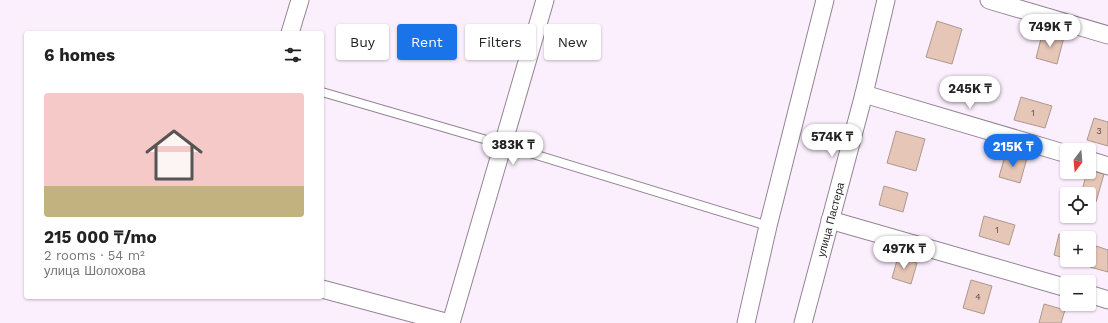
<!DOCTYPE html>
<meta charset="utf-8">
<style>
body{margin:0;font-family:"Work Sans",sans-serif;background:#f2f2f2;color:#222;height:100vh;display:flex;flex-direction:column;font-size:15px;white-space:nowrap}
*{box-sizing:border-box;margin:0}
p{font-size:13px;color:#767676}
.icon{flex:none;width:22px;height:22px;fill:none;stroke:currentColor;stroke-width:2;stroke-linecap:round;stroke-linejoin:round}
.map{position:relative;flex:1;overflow:hidden}
.panel{position:absolute;left:24px;top:31px;width:300px;height:268px;display:flex;flex-direction:column;background:#fff;border-radius:4px;box-shadow:0 1px 3px #0004}
.panel>*{flex:none}
.hud{position:absolute;left:336px;top:24px;width:380px;height:36px;display:flex;gap:8px}
.needle{width:26px;rotate:196deg}
.tools{position:absolute;left:1060px;top:143px;display:grid;gap:8px}
.tools a{display:grid;place-items:center;width:36px;height:36px;border-radius:4px;background:#fff;box-shadow:0 1px 3px #0004;font-size:20px}
.price{position:absolute;translate:-50% -34px;padding:0 9px;border-radius:14px;background:#fff;color:#222;font-size:13px;line-height:26px;filter:drop-shadow(0 1px 2px #0008)}
.price::after{content:'';position:absolute;left:50%;top:24px;width:12px;height:9px;margin-left:-6px;background:inherit;clip-path:polygon(0 0,100% 0,50% 100%)}
.price.active{background:#1a73e8;color:#fff}
ul{padding:0;list-style:none}
li{display:grid;align-content:center;gap:8px;height:212px;padding:0 20px}
li+li{border-top:1px solid #e0e0e0}
li span{display:grid;place-items:center;height:124px;border-radius:4px;color:#555}
li>.icon{margin-inline-start:auto}
span .icon{width:72px;height:72px;fill:#fffc;stroke-width:1}
li b{font-size:17px}
h2{display:flex;justify-content:space-between;align-items:center;height:48px;padding:0 20px;font-size:17px}
.pill{padding:0 14px;border-radius:4px;background:#fff;box-shadow:0 1px 3px #0004;font-size:14px;line-height:36px}
.pill.active{background:#1a73e8;color:#fff}
.map>svg:first-child{display:block}
.building{fill:#e6c6b7;stroke:#ad988e}
.lines{fill:none;stroke-linecap:round;stroke-linejoin:round}
.service-casing{stroke:#938494;stroke-width:10}
.minor-casing{stroke:#938494;stroke-width:19}
.service{stroke:#fff;stroke-width:8}
.minor{stroke:#fff;stroke-width:17}
.labels{text-anchor:middle;dominant-baseline:central;stroke-width:3.5;stroke-linejoin:round;paint-order:stroke}
.number-label{font-size:9px;fill:#544849}
.street-label{font-size:11px;fill:#241e24;stroke:#fff}
</style>
<div class="map">
<svg width="1108" height="323" viewBox="0 0 1108 323">
<rect width="100%" height="100%" fill="#fceffd"/>
<g class="building">
<polygon points="937,21 962,29 952,64 926,57"/>
<polygon points="1043,31 1064,37 1057,64 1036,58"/>
<polygon points="1021,97 1052,106 1045,128 1014,120"/>
<polygon points="1094,118 1108,122 1108,146 1087,140"/>
<polygon points="896,131 925,139 916,171 887,163"/>
<polygon points="1006,152 1027,158 1020,183 999,177"/>
<polygon points="1089,170 1104,174 1096,202 1089,200 1089,194 1081,194 1087,172 1089,172"/>
<polygon points="884,186 908,193 903,212 879,205"/>
<polygon points="984,216 1015,225 1009,245 979,236"/>
<polygon points="1059,234 1073,238 1067,238 1067,259 1054,255"/>
<polygon points="1096,246 1108,250 1108,272 1090,267"/>
<polygon points="898,257 917,263 911,284 892,278"/>
<polygon points="971,280 992,286 984,314 963,308"/>
<polygon points="1044,304 1065,310 1061,323 1039,323"/>
</g>
<g class="lines">
<defs>
<polyline id="service" points="322,92 504,145 768,226"/>
<g id="minor">
<polyline points="989,0 1108,35"/>
<polyline points="290,33 300,0"/>
<polyline points="864,94 1067,154"/>
<polyline points="1089,160 1108,166"/>
<polyline points="830,220 1067,288"/>
<polyline points="322,289 449,323"/>
<polyline points="1089,294 1108,300"/>
<polyline points="451,323 545,0"/>
<polyline points="746,323 768,226 825,0"/>
<path id="s1" d="M803,323L864,94L886,0"/>
</g>
</defs>
<use href="#service" class="service-casing"/>
<use href="#minor" class="minor-casing"/>
<use href="#service" class="service"/>
<use href="#minor" class="minor"/>
</g>
<g class="labels">
<g class="number-label">
<text x="1033" y="113">1</text>
<text x="1099" y="131">3</text>
<text x="997" y="230">1</text>
<text x="978" y="297">4</text>
</g>
<g class="street-label">
<text stroke="none"><textPath href="#s1" startOffset="107">улица Пастера</textPath></text>
</g>
</g>
</svg>
<div class="tools">
<a><svg class="needle" viewBox="-14 -14 28 28"><path d="M0-13l5 13h-10z" fill="#e53935"/><path d="M0 13l5-13h-10z" fill="#767676"/></svg></a>
<a><svg class="icon" aria-label="locate" viewBox="0 0 24 24"><circle cx="12" cy="12" r="6"/><path d="M12 2v4M12 18v4M2 12h4M18 12h4"/></svg></a>
<a>+</a>
<a>−</a>
</div>
<b class="price" style="left:1050px;top:48px">749K ₸</b>
<b class="price" style="left:970px;top:110px">245K ₸</b>
<b class="price" style="left:832px;top:158px">574K ₸</b>
<b class="price" style="left:513px;top:166px">383K ₸</b>
<b class="price active" style="left:1013px;top:168px">215K ₸</b>
<b class="price" style="left:904px;top:270px">497K ₸</b>
<div class="hud">
<a class="pill">Buy</a>
<a class="pill active">Rent</a>
<a class="pill">Filters</a>
<a class="pill">New</a>
</div>
<section class="panel">
<h2>6 homes<svg class="icon" aria-label="filters" viewBox="0 0 24 24"><path d="M4 7h16M4 17h16"/><circle cx="9" cy="7" r="2"/><circle cx="15" cy="17" r="2"/></svg></h2>
<ul>
<li><span style="background:linear-gradient(#f6c9c9 75%,#c2b280 0)"><svg class="icon" aria-label="home" viewBox="0 0 24 24"><path d="M3 11l9-7 9 7M6 9v11h12V9"/></svg></span><div><b>215 000 ₸/mo</b><p>2 rooms · 54 m²</p><p>улица Шолохова</p></div></li>
</ul>
</section>
</div>
